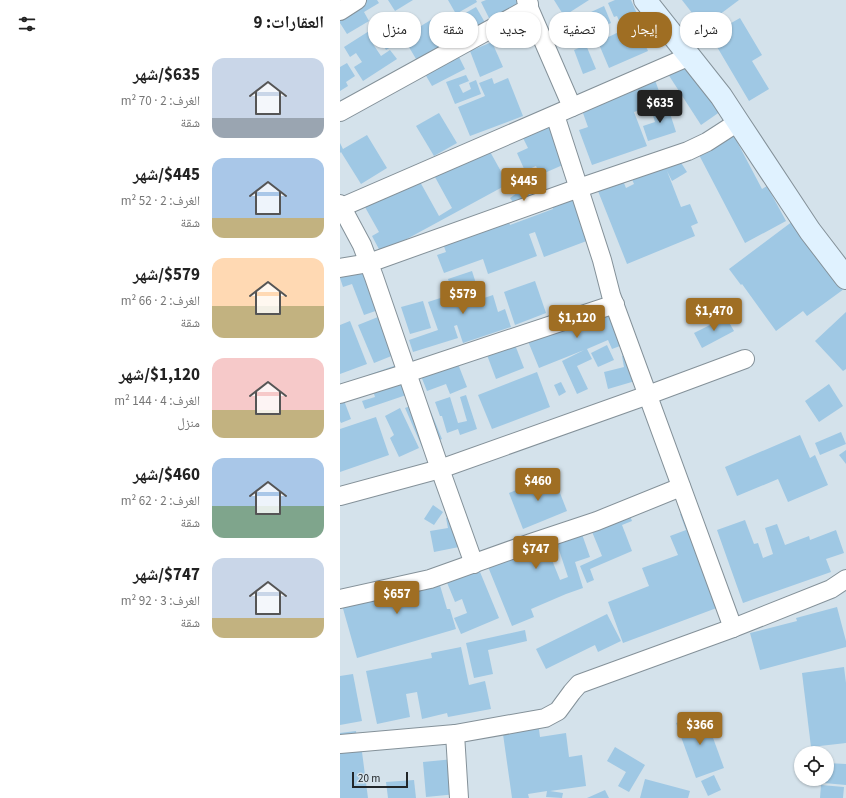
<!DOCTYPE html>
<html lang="ar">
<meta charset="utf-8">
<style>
body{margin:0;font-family:"Source Sans 3","Noto Naskh Arabic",sans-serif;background:#f2f2f2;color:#222;direction:rtl;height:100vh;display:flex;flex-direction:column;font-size:15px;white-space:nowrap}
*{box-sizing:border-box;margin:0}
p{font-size:13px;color:#767676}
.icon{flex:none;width:22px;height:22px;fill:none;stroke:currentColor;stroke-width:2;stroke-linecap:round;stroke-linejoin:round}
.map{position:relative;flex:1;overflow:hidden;direction:ltr}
.panel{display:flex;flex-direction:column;background:#fff;width:340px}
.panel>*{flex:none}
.hud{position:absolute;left:12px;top:12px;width:380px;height:36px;direction:rtl;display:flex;gap:8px}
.tools{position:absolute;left:454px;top:746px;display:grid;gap:8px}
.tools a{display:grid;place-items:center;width:40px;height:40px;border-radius:50%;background:#fff;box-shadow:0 1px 3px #0004;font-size:20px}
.scale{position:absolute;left:12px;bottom:10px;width:56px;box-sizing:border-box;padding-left:4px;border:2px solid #212629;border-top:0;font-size:11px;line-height:14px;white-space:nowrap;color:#212629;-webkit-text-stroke:3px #d4e2eb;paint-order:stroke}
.price{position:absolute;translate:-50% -34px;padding:0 9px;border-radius:4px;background:#9f6e23;color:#fff;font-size:13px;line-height:26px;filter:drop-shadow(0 1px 2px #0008)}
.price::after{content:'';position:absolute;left:50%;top:24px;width:12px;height:9px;margin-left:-6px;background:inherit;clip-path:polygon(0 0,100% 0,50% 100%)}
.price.current{background:#222;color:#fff}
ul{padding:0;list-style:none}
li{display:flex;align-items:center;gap:12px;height:100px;padding:0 16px}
li span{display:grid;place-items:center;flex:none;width:112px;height:80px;border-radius:12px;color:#555}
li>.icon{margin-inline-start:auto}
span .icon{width:48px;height:48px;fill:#fffc;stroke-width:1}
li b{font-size:17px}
h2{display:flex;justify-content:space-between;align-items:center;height:48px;padding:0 16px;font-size:17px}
.pill{padding:0 14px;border-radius:16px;background:#fff;box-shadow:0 1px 3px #0004;font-size:14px;line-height:36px}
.pill.current{background:#9f6e23;color:#fff}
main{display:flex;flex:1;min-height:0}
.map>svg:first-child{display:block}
.building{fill:#9fc8e4}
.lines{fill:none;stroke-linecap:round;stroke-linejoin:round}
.minor-casing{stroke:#849199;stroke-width:20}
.secondary-casing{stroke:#849199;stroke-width:24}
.minor{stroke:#fff;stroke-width:18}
.secondary{stroke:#e0f2ff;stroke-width:22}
</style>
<main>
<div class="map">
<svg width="506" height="798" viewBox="0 0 506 798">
<rect width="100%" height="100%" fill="#d4e2eb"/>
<g class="building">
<polygon points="10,0 37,0 39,3 24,12 29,21 7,34 0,23 0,6"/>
<polygon points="48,0 73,0 55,11"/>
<polygon points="108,0 136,0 137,2 116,14"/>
<polygon points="146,0 181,0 184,7 152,24 141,2"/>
<polygon points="214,0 249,0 224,16"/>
<polygon points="275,0 291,0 302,25 297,27 308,51 269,68 258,42 283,30 277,16 274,17 268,3"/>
<polygon points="342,0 399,0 363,27"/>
<polygon points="264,6 271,23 231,41 223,25"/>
<polygon points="136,7 147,26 125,38 115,19"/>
<polygon points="44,15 54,30 33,44 41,56 50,50 57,59 23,81 14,67 22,62 16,53 10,57 4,47 37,26 34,21"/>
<polygon points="94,18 110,45 79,64 63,37"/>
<polygon points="400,18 422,55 412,61 429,89 409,101 370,35"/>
<polygon points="55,32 61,41 46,50 41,41"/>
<polygon points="152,42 163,67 140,77 130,51"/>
<polygon points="246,45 256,69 243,74 234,50"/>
<polygon points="349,56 384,109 361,125 326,71"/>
<polygon points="119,57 125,69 92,86 85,74"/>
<polygon points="7,63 15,76 6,82 8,86 0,91 0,67"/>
<polygon points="312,72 323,102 294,112 307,146 252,165 239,130 248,127 238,99"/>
<polygon points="126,75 129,81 119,85 123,93 131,89 129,83 136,80 141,94 115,104 106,82"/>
<polygon points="152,78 154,84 168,78 183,116 130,136 118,107 145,96 139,83"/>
<polygon points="327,104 336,132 308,141 303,126 315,122 311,109"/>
<polygon points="212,110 225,164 200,175 196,166 185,171 177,153 188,148 177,126"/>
<polygon points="99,113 117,143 94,156 76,126"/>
<polygon points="393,134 422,189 427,186 446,221 405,243 358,153"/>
<polygon points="27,135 47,168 21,184 1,152 0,153 0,143 3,149"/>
<polygon points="143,139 168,184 41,253 32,236 39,232 21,200 74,171 99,216 112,208 90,168"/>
<polygon points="338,158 347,172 332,181 327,171 341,207 350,204 358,223 351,226 355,236 287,264 256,186 281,176 286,188 294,184 288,170"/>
<polygon points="184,188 198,206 184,216 170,198"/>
<polygon points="236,195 252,239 204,257 195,232 189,234 197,256 148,274 143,259 104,273 97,255 106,252 101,238 166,214 170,225 213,209 212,204"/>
<polygon points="453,221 504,289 467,316 463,311 436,331 402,284 401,285 389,269"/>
<polygon points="27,253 47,307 24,315 12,284 3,287 0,278 0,263"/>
<polygon points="132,271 141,299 153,295 158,312 165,309 171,327 123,343 117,325 114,326 118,338 73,352 69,340 98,330 88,302 113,294 108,279"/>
<polygon points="195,281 206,313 175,325 164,292"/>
<polygon points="270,299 288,343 272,349 268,340 247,349 252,359 237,366 248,389 237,394 222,361 244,350 199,368 185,334"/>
<polygon points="83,301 91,328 70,334 61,307"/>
<polygon points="506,312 506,369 503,371 475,341"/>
<polygon points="48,313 64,351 34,363 18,325"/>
<polygon points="386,317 394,331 362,348 354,333"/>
<polygon points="10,321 27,364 0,374 0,325"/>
<polygon points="172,337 184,368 156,379 144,347"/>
<polygon points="267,345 274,360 258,367 251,353"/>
<polygon points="113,351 127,387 110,394 106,384 87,391 77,366"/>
<polygon points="295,353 302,379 268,389 264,372 284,367 282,356"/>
<polygon points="71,360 81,390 25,409 22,401 35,397 28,375"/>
<polygon points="197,372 210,407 152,429 138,395"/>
<polygon points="221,382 226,392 219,396 214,385"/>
<polygon points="489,384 503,406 479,422 465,401"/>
<polygon points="0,390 11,419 1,423 0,421"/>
<polygon points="126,395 137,429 120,435 118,429 107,433 102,416 100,416 95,402 110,397 118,423 127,421 120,397"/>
<polygon points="86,400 102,439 82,447 65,408"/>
<polygon points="60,408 79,448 59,457 50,438 54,435 45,416"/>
<polygon points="36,417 49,455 0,472 0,429"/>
<polygon points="501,432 506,444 480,455 475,443"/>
<polygon points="460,435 470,458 475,455 488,485 448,502 438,479 397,496 385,467"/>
<polygon points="506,450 506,464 499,455"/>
<polygon points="213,475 227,511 183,529 169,493"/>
<polygon points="93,505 103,512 94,525 84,519"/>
<polygon points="286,506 292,521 282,525 292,551 250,569 254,580 247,583 240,566 262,556 248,522"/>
<polygon points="346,512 382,606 283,643 268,602 309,586 302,568 338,555 330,536 346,530 340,514"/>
<polygon points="124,514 129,545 94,552 90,531 108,528 106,518"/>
<polygon points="237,520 250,557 235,562 243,588 226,594 191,609 194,617 172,626 142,552 176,538 179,545 211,533 218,552 210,555 220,580 228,577 212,529"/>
<polygon points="405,520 414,544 418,543 423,558 433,554 425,528 437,524 445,545 469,536 470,540 496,530 504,553 486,559 491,572 403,603 377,530"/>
<polygon points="133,555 159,618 121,634 114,618 127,613 122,599 115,602 101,568"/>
<polygon points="96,572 107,609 110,609 116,629 17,658 0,598"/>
<polygon points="497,607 506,641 506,647 420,670 410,633 457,621 456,618"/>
<polygon points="267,614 281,641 258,652 255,645 206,669 196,649"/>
<polygon points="185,630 187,641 148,650 153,674 134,678 126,643"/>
<polygon points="121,647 129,685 145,681 151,709 108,717 107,713 82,719 77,692 66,694 70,717 37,724 26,671 92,658 91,653"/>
<polygon points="504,667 506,683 506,743 471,747 462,673"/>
<polygon points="13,674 22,721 0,725 0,676"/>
<polygon points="364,713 384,768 356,778 336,723"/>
<polygon points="198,722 200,737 226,733 229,757 242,755 246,786 210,791 223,793 222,798 206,797 207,791 188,794 189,798 172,798 162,727"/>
<polygon points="16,731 19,752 22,752 28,798 0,798 0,733"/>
<polygon points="275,747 305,765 289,792 278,786 286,772 267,761"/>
<polygon points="114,759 117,794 86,797 83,762"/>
<polygon points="487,763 506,764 506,785 484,783 485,779 487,779"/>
<polygon points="374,775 381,790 368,796 361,781"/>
<polygon points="305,779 350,791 348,798 300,798"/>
<polygon points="74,780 76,798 48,798 46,782"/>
<polygon points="481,785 504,787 503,798 480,798"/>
<polygon points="265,790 269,798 247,798"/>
</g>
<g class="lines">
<defs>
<g id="minor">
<polyline points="186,0 189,4 189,8 232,107"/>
<polyline points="0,11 17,0"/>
<polyline points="0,112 189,8"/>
<polyline points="215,115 262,260 271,295 393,628"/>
<polyline points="0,204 22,245 34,277 100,469 134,564"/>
<polyline points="2,207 350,56"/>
<polyline points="0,268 29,263 239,188 348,151 367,142 398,122"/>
<polyline points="0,394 67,373 275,304"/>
<polyline points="0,496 100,469 308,395 405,359"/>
<polyline points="0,599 90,579 191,543 257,521 341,487"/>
<polyline points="0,744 115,734"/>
<polyline points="119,798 115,734 205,718 218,711 232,692 239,684 393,628 491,589 506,579"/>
</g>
<polyline id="secondary" points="305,0 381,96 398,122 470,231 506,278"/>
</defs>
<use href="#minor" class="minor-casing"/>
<use href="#secondary" class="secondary-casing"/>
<use href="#minor" class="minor"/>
<use href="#secondary" class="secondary"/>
</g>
</svg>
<div class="tools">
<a><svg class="icon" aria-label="locate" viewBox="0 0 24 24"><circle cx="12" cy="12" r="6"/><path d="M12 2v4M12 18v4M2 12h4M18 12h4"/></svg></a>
</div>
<div class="scale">20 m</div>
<b class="price current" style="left:320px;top:124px">$635</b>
<b class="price" style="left:184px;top:202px">$445</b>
<b class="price" style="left:123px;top:315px">$579</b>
<b class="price" style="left:374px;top:332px">$1,470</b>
<b class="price" style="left:237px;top:339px">$1,120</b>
<b class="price" style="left:198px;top:502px">$460</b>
<b class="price" style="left:196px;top:570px">$747</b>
<b class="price" style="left:57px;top:615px">$657</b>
<b class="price" style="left:360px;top:746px">$366</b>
<div class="hud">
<a class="pill">شراء</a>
<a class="pill current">إيجار</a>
<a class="pill">تصفية</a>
<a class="pill">جديد</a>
<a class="pill">شقة</a>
<a class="pill">منزل</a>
</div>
</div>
<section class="panel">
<h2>العقارات: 9<svg class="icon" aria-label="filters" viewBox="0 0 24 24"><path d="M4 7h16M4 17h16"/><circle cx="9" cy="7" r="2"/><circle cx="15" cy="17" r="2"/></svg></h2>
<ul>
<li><span style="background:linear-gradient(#c9d6e8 75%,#9aa5b1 0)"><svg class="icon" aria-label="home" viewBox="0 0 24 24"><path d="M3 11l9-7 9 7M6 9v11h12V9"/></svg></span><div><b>$635/شهر</b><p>الغرف: 2 · 70 m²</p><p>شقة</p></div></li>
<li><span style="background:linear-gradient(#a9c7e8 75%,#c2b280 0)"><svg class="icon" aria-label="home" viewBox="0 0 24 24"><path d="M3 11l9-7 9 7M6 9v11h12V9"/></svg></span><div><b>$445/شهر</b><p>الغرف: 2 · 52 m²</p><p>شقة</p></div></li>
<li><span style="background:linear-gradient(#ffd9b3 60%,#c2b280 0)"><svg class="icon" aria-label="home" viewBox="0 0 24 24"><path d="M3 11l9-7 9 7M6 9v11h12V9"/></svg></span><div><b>$579/شهر</b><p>الغرف: 2 · 66 m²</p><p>شقة</p></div></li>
<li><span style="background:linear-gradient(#f6c9c9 65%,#c2b280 0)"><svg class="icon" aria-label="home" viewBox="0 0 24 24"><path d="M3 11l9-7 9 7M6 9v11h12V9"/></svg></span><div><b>$1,120/شهر</b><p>الغرف: 4 · 144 m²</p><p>منزل</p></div></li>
<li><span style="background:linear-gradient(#a9c7e8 60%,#7fa58c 0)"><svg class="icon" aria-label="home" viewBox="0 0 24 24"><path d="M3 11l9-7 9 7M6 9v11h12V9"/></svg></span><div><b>$460/شهر</b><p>الغرف: 2 · 62 m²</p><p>شقة</p></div></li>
<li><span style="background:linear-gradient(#c9d6e8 75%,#c2b280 0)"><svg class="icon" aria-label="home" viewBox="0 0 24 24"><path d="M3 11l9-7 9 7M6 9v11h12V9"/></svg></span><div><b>$747/شهر</b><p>الغرف: 3 · 92 m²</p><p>شقة</p></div></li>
</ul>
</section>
</main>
